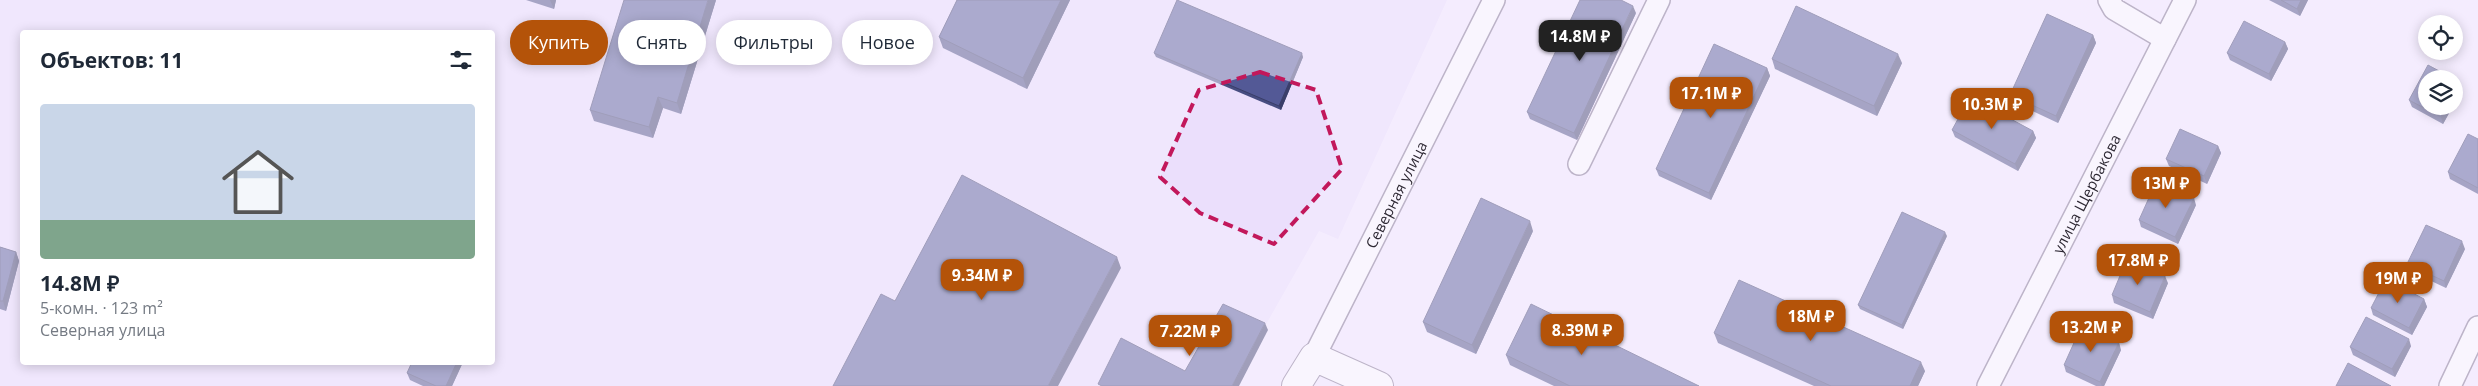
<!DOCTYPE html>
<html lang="ru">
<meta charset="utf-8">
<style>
body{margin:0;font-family:"Open Sans",sans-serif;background:#f6f6f7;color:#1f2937;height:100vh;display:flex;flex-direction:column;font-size:19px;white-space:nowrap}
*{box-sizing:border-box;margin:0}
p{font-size:16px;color:#747a83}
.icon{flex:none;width:28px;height:28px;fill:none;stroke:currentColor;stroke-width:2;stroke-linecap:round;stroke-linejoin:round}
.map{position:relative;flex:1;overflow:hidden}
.details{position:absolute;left:20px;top:30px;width:475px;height:335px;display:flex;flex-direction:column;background:#fff;border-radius:5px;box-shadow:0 2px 12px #0003}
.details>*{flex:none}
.hud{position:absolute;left:510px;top:20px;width:475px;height:45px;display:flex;gap:10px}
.controls{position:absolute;left:2418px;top:15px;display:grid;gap:10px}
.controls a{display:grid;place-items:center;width:45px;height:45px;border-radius:50%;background:#fff;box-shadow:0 2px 12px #0003;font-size:25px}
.price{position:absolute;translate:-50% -42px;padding:0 11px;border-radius:10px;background:#b45309;color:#fff;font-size:16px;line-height:32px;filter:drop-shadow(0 1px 2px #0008)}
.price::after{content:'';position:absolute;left:50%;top:30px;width:15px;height:11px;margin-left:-8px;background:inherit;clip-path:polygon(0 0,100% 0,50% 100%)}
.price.on{background:#222;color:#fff}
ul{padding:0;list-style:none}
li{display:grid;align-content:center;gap:10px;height:265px;padding:0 20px}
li+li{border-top:1px solid #e0e1e3}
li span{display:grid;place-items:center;height:155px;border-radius:5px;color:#555}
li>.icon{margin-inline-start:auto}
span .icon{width:90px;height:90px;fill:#fffc;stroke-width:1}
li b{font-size:21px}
h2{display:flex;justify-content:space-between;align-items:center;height:60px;padding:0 20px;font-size:21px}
.chip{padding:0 18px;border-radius:22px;background:#fff;box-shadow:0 2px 12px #0003;font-size:18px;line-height:45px}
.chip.on{background:#b45309;color:#fff}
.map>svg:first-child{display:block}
.built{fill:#ebdffc;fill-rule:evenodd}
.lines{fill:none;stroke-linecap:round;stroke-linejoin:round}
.minor-casing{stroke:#7a6f89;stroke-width:24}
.tertiary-casing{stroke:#7a6f89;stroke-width:30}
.minor{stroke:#fff;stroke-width:21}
.tertiary{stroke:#fff;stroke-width:28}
.wall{fill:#474d81}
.shaded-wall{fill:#3a3e69}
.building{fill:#535996;stroke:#3a3e69}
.marked{fill:none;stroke:#c2185b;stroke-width:4;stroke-dasharray:10 6;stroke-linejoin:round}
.labels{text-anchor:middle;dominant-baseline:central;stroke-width:5;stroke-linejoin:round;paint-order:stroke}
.street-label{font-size:15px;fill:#2d2833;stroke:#fff}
</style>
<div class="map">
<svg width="2478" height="386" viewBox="0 0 2478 386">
<rect width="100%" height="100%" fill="#f4ecfe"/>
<path class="built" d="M0,0H1447L1338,239L1319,231L1231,386H0ZM22,32H492V362H22Z"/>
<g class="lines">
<defs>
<g id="minor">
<polyline points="2109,0 2114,9 2165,39"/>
<polyline points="1579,164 1659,0"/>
<path id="s1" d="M1314,357L1494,0"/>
<path id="s2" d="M1988,386L2185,0"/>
<polyline points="2450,386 2478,327"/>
</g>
<polyline id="tertiary" points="1296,386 1314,357 1379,386"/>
</defs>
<use href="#minor" class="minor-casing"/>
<use href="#tertiary" class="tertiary-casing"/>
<use href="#minor" class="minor"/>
<use href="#tertiary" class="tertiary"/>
</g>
<g class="wall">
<polygon points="526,0 556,0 554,9"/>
<polygon points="716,0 681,114 663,108 653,138 594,121 590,110"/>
<polygon points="957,0 1070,0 1027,89 943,48 939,37"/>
<polygon points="2269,0 2308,0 2300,16"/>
<polygon points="1636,13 1577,140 1530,119 1527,112"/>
<polygon points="2093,35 2096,43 2058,123 2013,102 2010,95"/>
<polygon points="2285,42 2288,49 2271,81 2230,60 2227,53"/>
<polygon points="1154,53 1303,57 1281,110 1156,57"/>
<polygon points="1772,59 1902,63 1877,116 1775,69"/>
<polygon points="1767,68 1770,76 1711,200 1659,176 1656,169"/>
<polygon points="2409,100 2426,106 2453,106 2443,124 2412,107"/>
<polygon points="1952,130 2033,131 2036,138 2018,171 1955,137"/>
<polygon points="2478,139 2478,194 2450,179 2448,172"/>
<polygon points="2218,146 2221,153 2207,184 2169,166 2166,159"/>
<polygon points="2196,205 2178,244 2141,227 2139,220"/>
<polygon points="1533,231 1476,354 1427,332 1423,322"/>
<polygon points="1947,236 1903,329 1860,309 1858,305"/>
<polygon points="0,247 16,252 19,261 6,311 0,309"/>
<polygon points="2465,249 2446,288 2410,271 2407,264"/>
<polygon points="2168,283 2153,319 2114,303 2112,295"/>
<polygon points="2424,299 2427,307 2412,335 2373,315 2371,308"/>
<polygon points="1714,333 1925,371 1918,386 1814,386 1718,343"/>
<polygon points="2411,346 2395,377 2353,355 2350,347"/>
<polygon points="2121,350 2104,386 2096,386 2066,372 2064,365"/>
<polygon points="1506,355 1699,386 1554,386 1510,365"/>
<polygon points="463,362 452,386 423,386 410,380 407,373"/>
</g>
<g class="shaded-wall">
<polygon points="550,0 556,0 554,9"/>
<polygon points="708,0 716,0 681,114 677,103"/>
<polygon points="1061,0 1070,0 1027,89 1023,78"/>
<polygon points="2301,0 2308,0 2300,16 2297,9"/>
<polygon points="1633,6 1636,13 1577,140 1574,133"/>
<polygon points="2093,35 2096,43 2058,123 2056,116"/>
<polygon points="2285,42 2288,49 2271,81 2269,74"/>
<polygon points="1302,53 1303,57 1281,110 1279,106"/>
<polygon points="1898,54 1902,63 1877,116 1874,106"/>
<polygon points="1767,68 1770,76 1711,200 1709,193"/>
<polygon points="2459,82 2462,89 2454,104 2454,92"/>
<polygon points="658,97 663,108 653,138 649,127"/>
<polygon points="2446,106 2453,106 2443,124 2441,117"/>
<polygon points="2033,131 2036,138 2018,171 2015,164"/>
<polygon points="2218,146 2221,153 2207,184 2204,176"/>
<polygon points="2194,198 2196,205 2178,244 2175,237"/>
<polygon points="1530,221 1533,231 1476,354 1472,345"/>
<polygon points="1945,232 1947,236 1903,329 1902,325"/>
<polygon points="2462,241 2465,249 2446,288 2444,281"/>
<polygon points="16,252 19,261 6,311 3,301"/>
<polygon points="1117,257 1121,268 1058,386 1048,386"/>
<polygon points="2165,276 2168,283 2153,319 2150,312"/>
<polygon points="2424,299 2427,307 2412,335 2409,328"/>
<polygon points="1265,323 1268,330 1239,386 1232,386"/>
<polygon points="2409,339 2411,346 2395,377 2392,369"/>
<polygon points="2119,342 2121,350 2104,386 2102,386 2100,382"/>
<polygon points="457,362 463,362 452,386 446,386"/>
<polygon points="1921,362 1925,371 1918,386 1910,386"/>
</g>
<g class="building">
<polygon points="624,0 708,0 677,103 658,97 649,127 590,110"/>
<polygon points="957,0 1061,0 1023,78 939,37"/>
<polygon points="1177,0 1302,53 1279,106 1154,53"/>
<polygon points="1580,0 1621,0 1633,6 1574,133 1527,112"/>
<polygon points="2281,0 2301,0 2297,9"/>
<polygon points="1796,6 1898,54 1874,106 1772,59"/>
<polygon points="2047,14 2093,35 2056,116 2010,95"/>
<polygon points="2244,21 2285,42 2269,74 2227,53"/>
<polygon points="1714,44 1767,68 1709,193 1656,169"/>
<polygon points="2428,65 2454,79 2426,79 2426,106 2446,106 2441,117 2409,100"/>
<polygon points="2454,79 2459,82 2454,92"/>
<polygon points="1970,97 2033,131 2015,164 1952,130"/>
<polygon points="2180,129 2218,146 2204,176 2166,159"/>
<polygon points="2468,134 2478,139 2478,188 2448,172"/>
<polygon points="962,175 1117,257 1048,386 833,386 881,294 895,301"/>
<polygon points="2157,180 2194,198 2175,237 2139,220"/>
<polygon points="1481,198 1530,221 1472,345 1423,322"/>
<polygon points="1902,212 1945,232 1902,325 1858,305"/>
<polygon points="2426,225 2462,241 2444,281 2407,264"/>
<polygon points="0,247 16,252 3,301 0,301"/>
<polygon points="2127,259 2165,276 2150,312 2112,295"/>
<polygon points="2386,279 2424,299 2409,328 2371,308"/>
<polygon points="1739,280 1921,362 1910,386 1831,386 1714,333"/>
<polygon points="1223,304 1265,323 1232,386 1102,386 1098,384 1121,338 1185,371"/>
<polygon points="1531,304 1699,386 1570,386 1506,355"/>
<polygon points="2366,317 2409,339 2392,369 2350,347"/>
<polygon points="2082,325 2119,342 2100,382 2064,365"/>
<polygon points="412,362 457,362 446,386 436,386 407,373"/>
<polygon points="2348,363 2391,386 2336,386"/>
</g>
<path d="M0 0H2478V386H0ZM1260,72L1316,90L1342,169L1274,244L1200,213L1160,177L1199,90Z" fill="#f4ecfe" fill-opacity=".55" fill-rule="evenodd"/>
<path class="marked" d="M1260,72L1316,90L1342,169L1274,244L1200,213L1160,177L1199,90Z"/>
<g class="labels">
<g class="street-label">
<text stroke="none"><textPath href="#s2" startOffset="216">улица Щербакова</textPath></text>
<text stroke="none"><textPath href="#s1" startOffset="182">Северная улица</textPath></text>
</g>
</g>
</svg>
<div class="controls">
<a><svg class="icon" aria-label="locate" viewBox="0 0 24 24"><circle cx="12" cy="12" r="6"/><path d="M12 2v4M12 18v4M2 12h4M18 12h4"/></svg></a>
<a><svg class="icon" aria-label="layers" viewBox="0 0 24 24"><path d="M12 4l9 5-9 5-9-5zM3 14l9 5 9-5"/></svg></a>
</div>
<b class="price on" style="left:1580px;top:62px">14.8M ₽</b>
<b class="price" style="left:1711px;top:119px">17.1M ₽</b>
<b class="price" style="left:1992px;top:130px">10.3M ₽</b>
<b class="price" style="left:2166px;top:209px">13M ₽</b>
<b class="price" style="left:2138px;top:286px">17.8M ₽</b>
<b class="price" style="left:982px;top:301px">9.34M ₽</b>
<b class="price" style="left:2398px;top:304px">19M ₽</b>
<b class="price" style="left:1811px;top:342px">18M ₽</b>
<b class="price" style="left:2091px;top:353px">13.2M ₽</b>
<b class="price" style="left:1582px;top:356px">8.39M ₽</b>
<b class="price" style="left:1190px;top:357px">7.22M ₽</b>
<div class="hud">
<a class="chip on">Купить</a>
<a class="chip">Снять</a>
<a class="chip">Фильтры</a>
<a class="chip">Новое</a>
</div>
<section class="details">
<h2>Объектов: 11<svg class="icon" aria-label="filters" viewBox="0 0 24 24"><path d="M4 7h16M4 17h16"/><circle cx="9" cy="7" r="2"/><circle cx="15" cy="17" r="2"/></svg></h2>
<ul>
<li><span style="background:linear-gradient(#c9d6e8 75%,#7fa58c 0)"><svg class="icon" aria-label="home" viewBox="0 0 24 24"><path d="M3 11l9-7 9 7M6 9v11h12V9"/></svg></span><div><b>14.8M ₽</b><p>5-комн. · 123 m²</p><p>Северная улица</p></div></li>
</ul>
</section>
</div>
